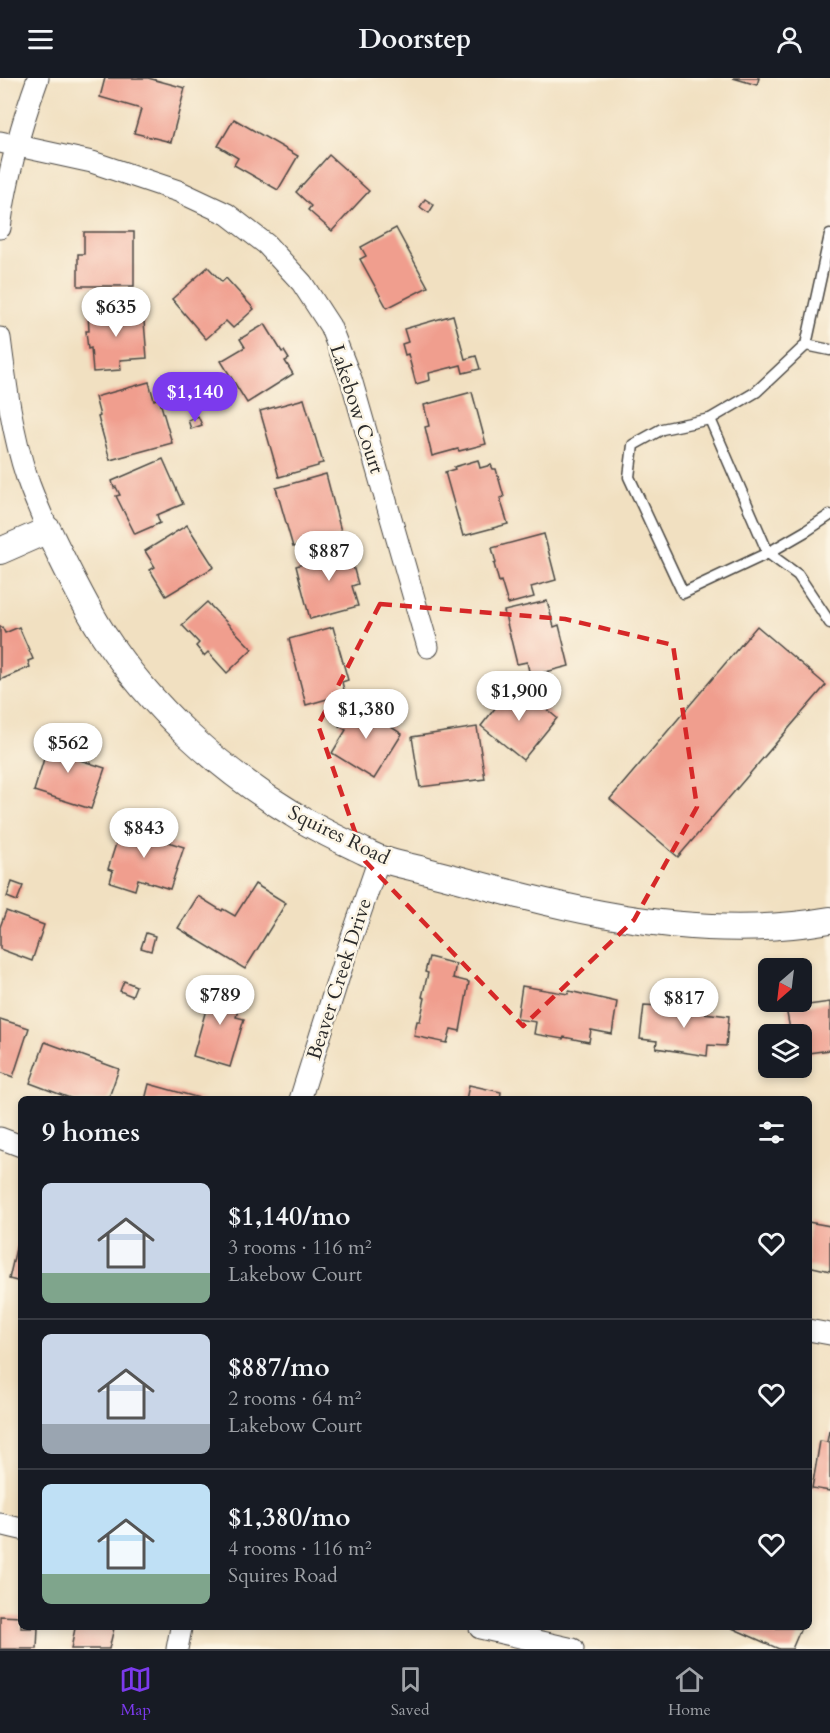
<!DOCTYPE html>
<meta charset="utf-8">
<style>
body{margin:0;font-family:Cardo,serif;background:#242831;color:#f1f3f6;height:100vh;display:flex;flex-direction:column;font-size:22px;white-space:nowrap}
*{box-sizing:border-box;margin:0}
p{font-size:20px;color:#9ea1a6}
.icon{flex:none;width:33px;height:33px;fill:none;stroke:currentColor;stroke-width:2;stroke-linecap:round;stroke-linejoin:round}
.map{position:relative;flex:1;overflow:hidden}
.panel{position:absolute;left:18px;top:1018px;width:794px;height:534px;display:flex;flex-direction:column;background:#171b24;border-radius:9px;box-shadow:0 3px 9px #0003}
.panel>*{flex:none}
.needle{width:39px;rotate:208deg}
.controls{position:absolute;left:758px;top:880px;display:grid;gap:12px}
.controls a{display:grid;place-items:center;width:54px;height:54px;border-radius:9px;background:#171b24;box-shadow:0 3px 9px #0003;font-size:30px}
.price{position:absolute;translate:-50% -51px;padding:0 14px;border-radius:21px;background:#fff;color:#222;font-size:20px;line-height:39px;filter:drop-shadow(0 2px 3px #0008)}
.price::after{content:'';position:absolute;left:50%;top:36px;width:18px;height:14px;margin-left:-9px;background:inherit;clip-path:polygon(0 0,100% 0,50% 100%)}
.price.active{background:#7c3aed;color:#fff}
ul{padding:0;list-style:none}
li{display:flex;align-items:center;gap:18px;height:150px;padding:0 24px}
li+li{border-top:2px solid #363941}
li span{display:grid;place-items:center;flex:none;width:168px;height:120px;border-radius:9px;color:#555}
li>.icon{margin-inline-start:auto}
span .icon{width:72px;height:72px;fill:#fffc;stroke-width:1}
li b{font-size:26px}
h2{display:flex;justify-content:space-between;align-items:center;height:72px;padding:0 24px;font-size:26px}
header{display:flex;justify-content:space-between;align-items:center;height:78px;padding:0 24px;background:#171b24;font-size:27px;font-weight:700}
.tabs{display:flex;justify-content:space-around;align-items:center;height:84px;border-top:2px solid #363941;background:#171b24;font-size:16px;color:#9ea1a6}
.tabs a{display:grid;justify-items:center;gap:3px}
.tabs .active{color:#7c3aed}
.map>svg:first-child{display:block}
.building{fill:#f09e8e}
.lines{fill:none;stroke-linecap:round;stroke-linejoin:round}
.service-casing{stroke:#494642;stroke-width:13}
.minor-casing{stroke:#494642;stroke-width:23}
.tertiary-casing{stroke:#494642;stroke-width:28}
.service{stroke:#fff;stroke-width:10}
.minor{stroke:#fff;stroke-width:21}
.tertiary{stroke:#fff;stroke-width:26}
.marked{fill:none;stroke:#d62828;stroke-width:4.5;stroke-dasharray:12 8;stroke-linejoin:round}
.labels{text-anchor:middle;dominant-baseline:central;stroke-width:5;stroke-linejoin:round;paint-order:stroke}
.street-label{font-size:20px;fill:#2b2b2b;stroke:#fcf5e5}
</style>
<header><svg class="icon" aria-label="menu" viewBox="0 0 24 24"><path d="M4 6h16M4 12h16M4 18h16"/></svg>Doorstep<svg class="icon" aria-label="person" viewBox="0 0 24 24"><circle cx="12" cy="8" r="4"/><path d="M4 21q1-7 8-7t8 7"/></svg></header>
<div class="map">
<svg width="830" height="1571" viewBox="0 0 830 1571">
<rect width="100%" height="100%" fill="#fcf5e5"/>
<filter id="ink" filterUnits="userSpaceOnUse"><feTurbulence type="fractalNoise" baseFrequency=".0167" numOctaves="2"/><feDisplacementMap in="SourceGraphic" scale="12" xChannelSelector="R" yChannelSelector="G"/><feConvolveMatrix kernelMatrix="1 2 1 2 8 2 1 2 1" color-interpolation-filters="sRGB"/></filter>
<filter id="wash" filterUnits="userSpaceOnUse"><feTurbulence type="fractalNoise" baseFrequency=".008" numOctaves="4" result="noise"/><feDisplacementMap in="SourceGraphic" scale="24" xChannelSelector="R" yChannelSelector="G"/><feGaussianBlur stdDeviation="1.35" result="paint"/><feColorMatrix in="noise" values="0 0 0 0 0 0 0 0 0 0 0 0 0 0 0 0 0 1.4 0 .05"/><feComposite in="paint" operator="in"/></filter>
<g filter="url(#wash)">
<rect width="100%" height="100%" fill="#f1e0c1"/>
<g id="blocks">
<g class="building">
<polygon points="105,0 148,0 185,10 171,64 134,55 141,31 100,19"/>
<polygon points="733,0 759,0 757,7"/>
<polygon points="234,41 298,78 278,112 234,87 238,80 218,68"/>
<polygon points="329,77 369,113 332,153 308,132 311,128 296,114"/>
<polygon points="425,121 434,127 429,135 420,129"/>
<polygon points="396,150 428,209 387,230 360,181 366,178 361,169"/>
<polygon points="84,154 134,154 134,208 78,208 78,176 84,176"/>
<polygon points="208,189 222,204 226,200 254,231 233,250 226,243 206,261 172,221"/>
<polygon points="143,231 147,280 120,282 121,292 93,294 91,270 88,271 86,253 89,253 88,235"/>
<polygon points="453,237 465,281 476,278 480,291 463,295 461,287 429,295 430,302 416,306 408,276 405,277 402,266 408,264 404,251"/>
<polygon points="265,246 282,274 284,273 289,281 285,283 293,296 247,325 221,283 245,269 240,261"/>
<polygon points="149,304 154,322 159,320 172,365 110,382 98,339 100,338 95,319"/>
<polygon points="472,314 486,366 459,373 458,371 432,378 425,349 429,348 424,327"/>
<polygon points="304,321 323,385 318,386 318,388 279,399 260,333"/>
<polygon points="198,338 202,347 191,351 188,342"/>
<polygon points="163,381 183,426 157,437 160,445 135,456 116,418 120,417 116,409 114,410 112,403"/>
<polygon points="478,382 480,390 491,387 493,391 496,391 504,419 500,420 508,446 463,458 445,394 455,391 454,389"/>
<polygon points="326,396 342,457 293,469 276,410"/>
<polygon points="187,447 214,489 166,518 150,492 155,489 145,473"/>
<polygon points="544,456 556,502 531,509 534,519 508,526 501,503 499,504 494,486 496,485 492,470"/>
<polygon points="347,466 358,506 352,508 358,528 310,541 296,488 320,481 318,473"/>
<polygon points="547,523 554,549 559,547 569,588 530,598 527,584 517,586 504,533"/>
<polygon points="207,524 252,571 227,595 208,574 204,578 196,568 199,565 182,547"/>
<polygon points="757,548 826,607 678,779 610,721"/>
<polygon points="0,549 2,549 5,555 19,549 33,581 28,583 30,589 0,602"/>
<polygon points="333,549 348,602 342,604 345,616 306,627 289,561"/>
<polygon points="515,605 557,640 523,682 481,648"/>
<polygon points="355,623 389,645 388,647 402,656 374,701 332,675 346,652 339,648"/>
<polygon points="477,649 485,701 420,709 412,659"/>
<polygon points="51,654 77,663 73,674 82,677 80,682 105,690 91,731 34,713 48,668 47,668"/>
<polygon points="138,749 170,759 168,764 184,769 170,811 138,801 135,812 110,804 113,793 108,791 121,750 137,754"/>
<polygon points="12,804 23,808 17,823 7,819"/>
<polygon points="255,806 286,825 245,891 178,850 198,818 222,833 223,831 235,838"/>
<polygon points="6,833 44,847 32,883 0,871 0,849"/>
<polygon points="146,855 155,858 151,873 141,870"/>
<polygon points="429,879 456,886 453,900 469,904 460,953 451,951 447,965 414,958 417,943 420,943 425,920 422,919 428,895 425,894"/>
<polygon points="124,903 136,908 132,918 120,913"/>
<polygon points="214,903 244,912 236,939 244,941 230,989 193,978"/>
<polygon points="522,908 568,916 569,913 617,924 612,956 591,952 589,964 564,959 563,961 534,956 536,944 517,941"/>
<polygon points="830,924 830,972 801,976 801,957 791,957 786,930"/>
<polygon points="644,927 688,930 687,933 729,938 726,968 708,967 707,978 656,970 657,963 640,961"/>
<polygon points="0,941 29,950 13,999 0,994"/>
<polygon points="45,964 119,991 108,1022 75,1022 30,1005"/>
<polygon points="149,1006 203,1021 203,1022 145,1022"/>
<polygon points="469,1007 501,1014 500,1022 466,1022"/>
<polygon points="808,1144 830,1148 830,1193 808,1188"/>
<polygon points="20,1153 21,1153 21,1204 9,1201"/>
<polygon points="829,1353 830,1353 830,1413 812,1410 820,1363 827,1364"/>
<polygon points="0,1538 21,1539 21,1550 38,1550 37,1571 0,1571"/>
<polygon points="75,1550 114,1550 109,1571 71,1571"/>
<polygon points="732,1550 801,1550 792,1571 779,1571"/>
</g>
</g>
</g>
<g filter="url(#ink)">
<use href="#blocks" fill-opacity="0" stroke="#494642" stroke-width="1.5"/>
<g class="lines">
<defs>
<g id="service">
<polyline points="830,157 806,267 756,314 710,341 662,351 633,367 629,399 683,515 768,475 798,497 830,545"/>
<polyline points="806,267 830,272"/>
<polyline points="710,341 768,475 806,453 830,437"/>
</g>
<g id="minor">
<polyline points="0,64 92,84 178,113 227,136 266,166 302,205 330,248 351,301 428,569"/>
<path d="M0,150C7,96 20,50 38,0"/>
<path d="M0,260C6,307 12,355 27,400C33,418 41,435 48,452"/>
<polyline points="300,1022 345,879 379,781"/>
<polyline points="0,1060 21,1068"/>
<polyline points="808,1252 830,1256"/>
<polyline points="0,1446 21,1451"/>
<polyline points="480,1550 573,1571"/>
<polyline points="177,1571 181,1550"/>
</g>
<path id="tertiary" d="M0,473L48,452C65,487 82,523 103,556C151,630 219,691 293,736C313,749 334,759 355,769C364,773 372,778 381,781C396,786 412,789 427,793C459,801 491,810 522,818C623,844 727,860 830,842"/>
</defs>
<use href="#service" class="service-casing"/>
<use href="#minor" class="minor-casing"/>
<use href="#tertiary" class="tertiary-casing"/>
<use href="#service" class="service"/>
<use href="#minor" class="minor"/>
<use href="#tertiary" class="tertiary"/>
</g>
</g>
<path class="marked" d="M380,526L565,541L673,567L697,729L634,842L523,948L365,783L318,647Z"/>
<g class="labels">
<g class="street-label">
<text transform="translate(357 331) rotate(72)">Lakebow Court</text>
<text transform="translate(339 757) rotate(26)">Squires Road</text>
<text transform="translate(339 901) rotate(-72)">Beaver Creek Drive</text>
</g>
</g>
</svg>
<div class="controls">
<a><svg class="needle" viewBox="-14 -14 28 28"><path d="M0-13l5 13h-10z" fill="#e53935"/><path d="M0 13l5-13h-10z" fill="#9ea1a6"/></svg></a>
<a><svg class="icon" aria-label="layers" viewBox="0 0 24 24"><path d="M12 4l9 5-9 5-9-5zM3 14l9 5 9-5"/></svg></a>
</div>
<b class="price" style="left:116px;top:260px">$635</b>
<b class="price active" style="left:195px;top:345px">$1,140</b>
<b class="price" style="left:329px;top:504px">$887</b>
<b class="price" style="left:519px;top:644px">$1,900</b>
<b class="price" style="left:366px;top:662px">$1,380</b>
<b class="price" style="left:68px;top:696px">$562</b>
<b class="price" style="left:144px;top:781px">$843</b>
<b class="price" style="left:220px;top:948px">$789</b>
<b class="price" style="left:684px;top:951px">$817</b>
<section class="panel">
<h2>9 homes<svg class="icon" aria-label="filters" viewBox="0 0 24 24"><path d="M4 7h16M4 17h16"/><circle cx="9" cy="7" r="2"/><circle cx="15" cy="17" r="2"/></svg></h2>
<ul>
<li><span style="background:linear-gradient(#c9d6e8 75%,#7fa58c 0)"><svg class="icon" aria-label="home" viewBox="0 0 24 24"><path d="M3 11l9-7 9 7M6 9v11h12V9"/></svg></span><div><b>$1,140/mo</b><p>3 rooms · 116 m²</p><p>Lakebow Court</p></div><svg class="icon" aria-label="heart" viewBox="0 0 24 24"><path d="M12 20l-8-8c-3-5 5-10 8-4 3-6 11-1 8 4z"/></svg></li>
<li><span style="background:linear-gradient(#c9d6e8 75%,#9aa5b1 0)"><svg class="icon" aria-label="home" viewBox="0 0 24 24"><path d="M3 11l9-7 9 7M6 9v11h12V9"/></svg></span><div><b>$887/mo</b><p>2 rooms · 64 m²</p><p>Lakebow Court</p></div><svg class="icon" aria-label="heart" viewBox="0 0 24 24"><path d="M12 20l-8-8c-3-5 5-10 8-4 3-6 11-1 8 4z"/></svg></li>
<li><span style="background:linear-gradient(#bfe0f5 75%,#7fa58c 0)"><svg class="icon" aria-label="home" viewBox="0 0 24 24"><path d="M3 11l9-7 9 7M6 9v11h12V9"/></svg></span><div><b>$1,380/mo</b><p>4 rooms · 116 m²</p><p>Squires Road</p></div><svg class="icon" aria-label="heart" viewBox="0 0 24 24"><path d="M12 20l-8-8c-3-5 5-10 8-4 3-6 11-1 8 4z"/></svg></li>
</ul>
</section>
</div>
<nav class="tabs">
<a class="active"><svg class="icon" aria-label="map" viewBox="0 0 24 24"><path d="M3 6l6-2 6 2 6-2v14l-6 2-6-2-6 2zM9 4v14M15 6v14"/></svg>Map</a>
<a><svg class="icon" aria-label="saved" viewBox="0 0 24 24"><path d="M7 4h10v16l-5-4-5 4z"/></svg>Saved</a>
<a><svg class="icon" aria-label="home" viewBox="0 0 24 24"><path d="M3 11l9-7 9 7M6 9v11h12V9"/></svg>Home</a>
</nav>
